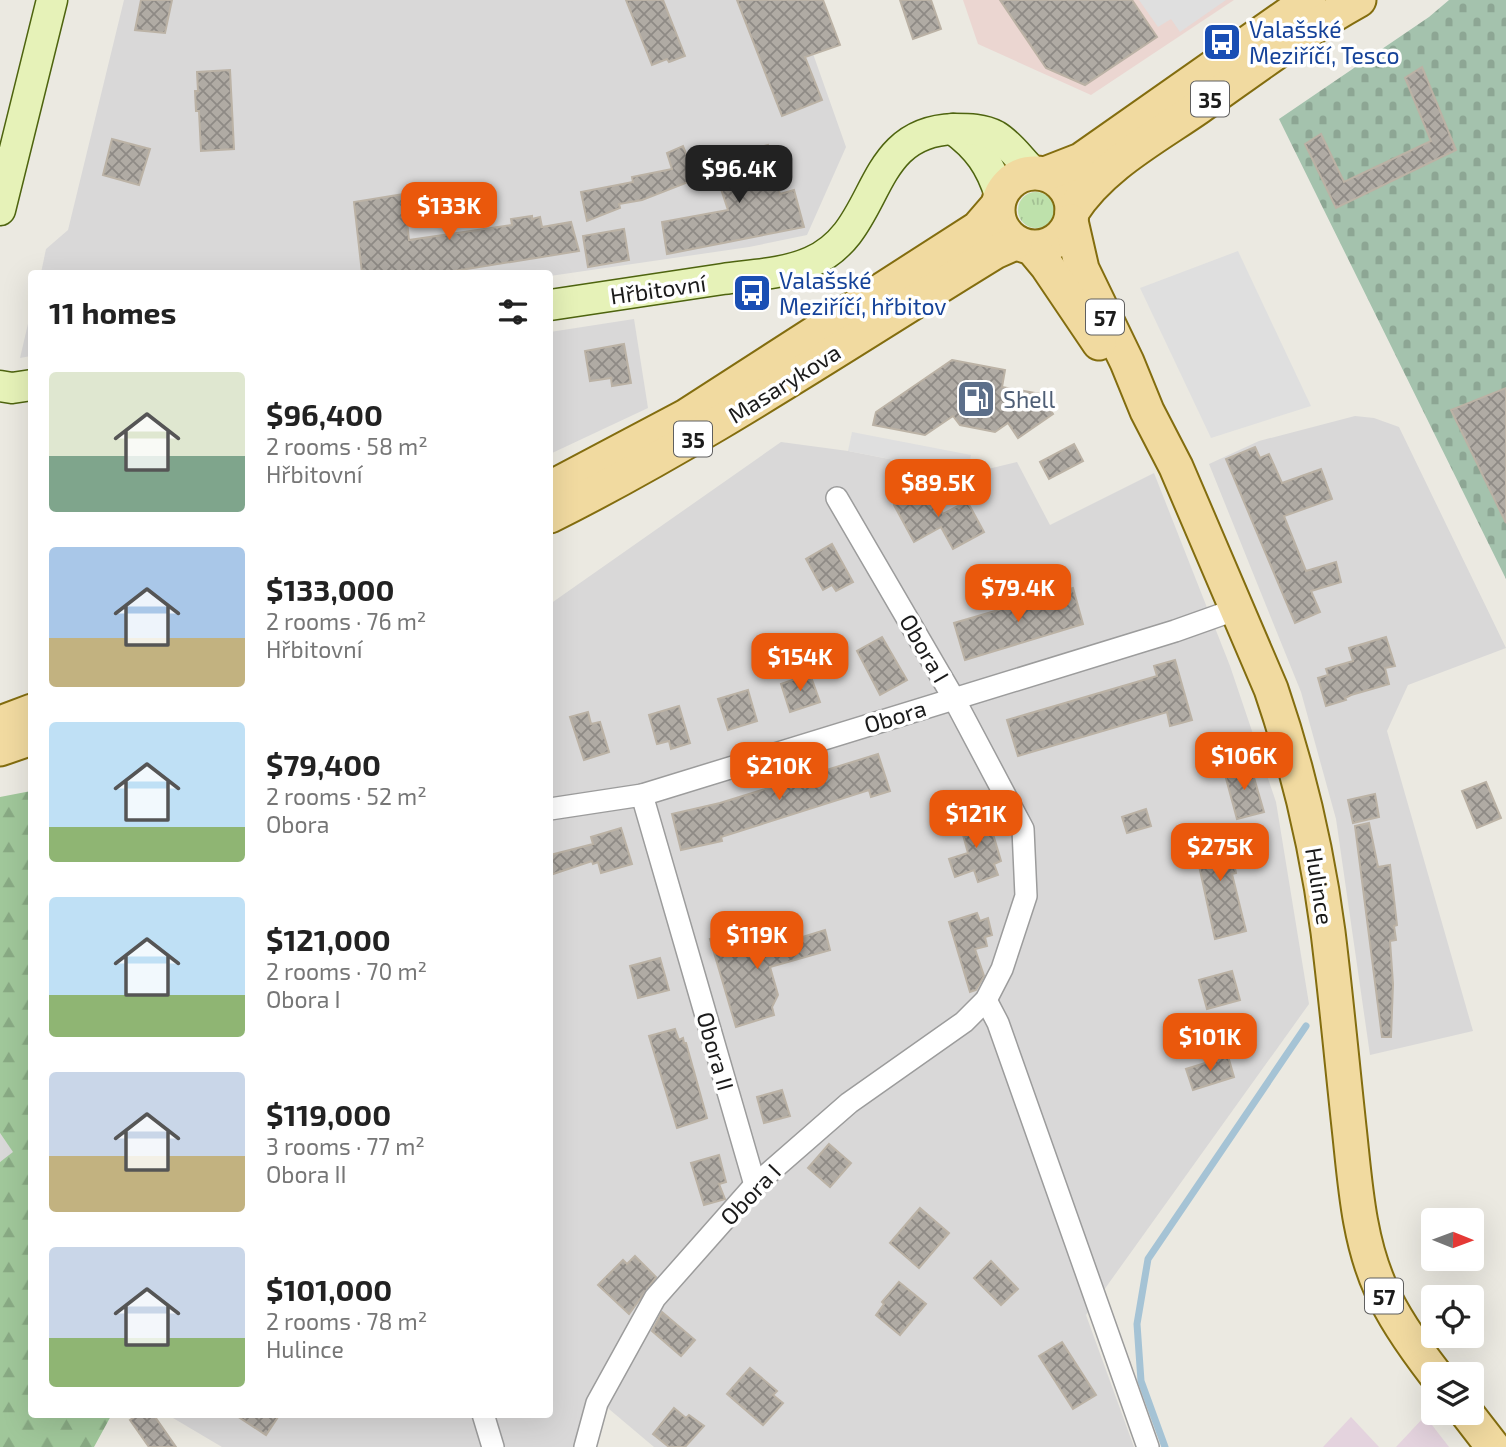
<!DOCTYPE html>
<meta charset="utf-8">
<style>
body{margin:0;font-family:"Exo 2",sans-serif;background:#f6f6f6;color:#222;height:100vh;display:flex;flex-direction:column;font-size:26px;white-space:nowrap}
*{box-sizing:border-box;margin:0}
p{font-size:23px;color:#767676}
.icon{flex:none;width:38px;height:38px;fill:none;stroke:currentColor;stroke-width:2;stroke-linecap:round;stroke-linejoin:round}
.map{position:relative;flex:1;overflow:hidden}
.side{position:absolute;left:28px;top:270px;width:525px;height:1148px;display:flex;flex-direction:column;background:#fff;border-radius:7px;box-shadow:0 7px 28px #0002}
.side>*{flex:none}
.needle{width:46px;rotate:91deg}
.tools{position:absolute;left:1421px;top:1208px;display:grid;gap:14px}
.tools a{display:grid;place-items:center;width:63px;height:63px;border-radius:7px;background:#fff;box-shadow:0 7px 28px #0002;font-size:35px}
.price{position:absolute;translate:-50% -60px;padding:0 16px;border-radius:14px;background:#ea580c;color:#fff;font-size:23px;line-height:46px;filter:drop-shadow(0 2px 4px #0008)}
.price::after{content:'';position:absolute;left:50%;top:42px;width:21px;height:16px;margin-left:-10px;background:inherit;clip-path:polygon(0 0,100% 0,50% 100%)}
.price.current{background:#222;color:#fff}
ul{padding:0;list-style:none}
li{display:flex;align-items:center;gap:21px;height:175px;padding:0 21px}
li span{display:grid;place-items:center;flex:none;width:196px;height:140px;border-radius:7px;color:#555}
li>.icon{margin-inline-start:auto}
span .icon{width:84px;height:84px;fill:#fffc;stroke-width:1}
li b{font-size:30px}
h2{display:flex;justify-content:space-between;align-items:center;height:84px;padding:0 21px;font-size:30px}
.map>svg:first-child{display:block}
.residential{fill:#d9d8d8}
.commercial{fill:#ebd6d1}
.industrial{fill:#e4d3de}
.grass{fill:url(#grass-tufts)}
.forest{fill:url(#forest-firs)}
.cemetery{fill:url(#cemetery-stones)}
.parking{fill:#dfdfdf}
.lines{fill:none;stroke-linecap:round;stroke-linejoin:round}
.stream{stroke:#a5c3d5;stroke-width:7}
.building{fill:url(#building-cross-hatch);stroke:#bbb2a5;stroke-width:2}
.street-casing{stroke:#9c9c9c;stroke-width:24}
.secondary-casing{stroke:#4e640f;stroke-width:33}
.primary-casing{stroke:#836d0f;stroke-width:37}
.street{stroke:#fff;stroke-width:21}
.secondary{stroke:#e6f2b8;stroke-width:30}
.primary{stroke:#f1daa0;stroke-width:33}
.labels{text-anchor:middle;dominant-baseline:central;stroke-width:7;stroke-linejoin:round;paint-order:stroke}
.shield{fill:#fff;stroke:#5f5f5f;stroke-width:2}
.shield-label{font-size:21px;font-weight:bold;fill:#1b1b1b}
.transit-label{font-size:23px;fill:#164399;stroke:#fff;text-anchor:start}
.street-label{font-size:23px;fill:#1b1b1b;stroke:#fff}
.service-label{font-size:23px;fill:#4e5e75;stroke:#fff;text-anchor:start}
</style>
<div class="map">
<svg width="1506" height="1447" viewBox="0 0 1506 1447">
<defs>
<pattern id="grass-tufts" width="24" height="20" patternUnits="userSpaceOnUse" patternTransform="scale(1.75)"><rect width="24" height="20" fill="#bee1ab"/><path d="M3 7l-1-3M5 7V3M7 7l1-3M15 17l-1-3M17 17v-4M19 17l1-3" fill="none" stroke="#a3c093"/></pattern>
<pattern id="forest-firs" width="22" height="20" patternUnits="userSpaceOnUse" patternTransform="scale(1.75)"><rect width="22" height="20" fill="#a0c79a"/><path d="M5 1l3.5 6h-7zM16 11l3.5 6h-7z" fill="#89aa84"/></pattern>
<pattern id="cemetery-stones" width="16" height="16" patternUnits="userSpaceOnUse" patternTransform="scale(1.75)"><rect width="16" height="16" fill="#a4c2ad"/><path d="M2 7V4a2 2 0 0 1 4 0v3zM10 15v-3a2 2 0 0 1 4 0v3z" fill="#8da694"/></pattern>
<pattern id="building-cross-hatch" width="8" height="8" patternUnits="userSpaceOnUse" patternTransform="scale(1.75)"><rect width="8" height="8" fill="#b0aba4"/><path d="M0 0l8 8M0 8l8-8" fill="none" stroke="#8e8a85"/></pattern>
</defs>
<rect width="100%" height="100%" fill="#ebe9e1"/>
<g class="residential">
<polygon points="124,0 794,0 846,147 807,235 749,247 550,276 550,273 41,273 46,249 68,230"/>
<polygon points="31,311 31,356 20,358"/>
<polygon points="634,319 648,408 550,454 550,332"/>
<polygon points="1355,416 1374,418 1399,427 1506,648 1408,685 1387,731 1473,1031 1370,1055 1336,819 1301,692 1209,464 1259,441"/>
<polygon points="781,442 848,451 967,474 1017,462 1050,525 1154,473 1230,666 1276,802 1309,1004 1086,1315 1134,1447 654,1447 590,1393 573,1447 222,1447 173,1418 179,1414 550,1414 550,604"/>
<polygon points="0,1133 14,1153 0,1162"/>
</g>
<polygon class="commercial" points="963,0 1234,0 1091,95 978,44"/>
<g class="industrial">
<polygon points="1425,1416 1449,1447 1396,1447"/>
<polygon points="1351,1417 1379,1447 1323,1447"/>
</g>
<circle class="grass" cx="1036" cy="210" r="18"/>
<polygon class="forest" points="31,791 32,1414 112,1414 94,1447 0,1447 0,1162 13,1152 0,1133 0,797"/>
<polygon class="cemetery" points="1449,0 1506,0 1506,579 1279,119 1429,17"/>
<g class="parking">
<polygon points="1139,0 1226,0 1180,32 1171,19 1158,27"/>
<polygon points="1238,251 1311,406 1211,438 1140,288"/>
<polygon points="852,432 971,455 967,474 848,451"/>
</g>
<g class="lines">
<polyline class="stream" points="1165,1447 1141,1381 1137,1324 1148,1259 1306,1026"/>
</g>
<g class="building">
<polygon points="141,0 172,0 165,33 135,30"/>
<polygon points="626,0 663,0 685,56 669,62 667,59 652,65"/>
<polygon points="737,0 823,0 840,45 805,57 822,100 782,116"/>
<polygon points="900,0 931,0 941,29 913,39"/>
<polygon points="1000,0 1132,0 1157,37 1085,85 1046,68"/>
<polygon points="1422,67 1456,150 1336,208 1305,144 1321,134 1344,182 1431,141 1405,78"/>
<polygon points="230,70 234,149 201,151 199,111 196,111 195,91 198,91 197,72"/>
<polygon points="112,139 150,149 139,185 103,175"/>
<polygon points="768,145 780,194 794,190 804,227 667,254 662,222 728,210 711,159"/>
<polygon points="683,146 696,179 642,200 619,204 620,208 587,221 581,192 633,182 632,177 672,169 667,153"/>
<polygon points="404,194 409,240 512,225 511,219 532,216 532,219 540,217 542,227 571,222 579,251 442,273 362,273 354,202"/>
<polygon points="624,229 629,260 588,267 583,236"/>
<polygon points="624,344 631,383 612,386 611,378 590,381 585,351"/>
<polygon points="952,360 1005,370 1002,387 1040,394 1053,414 1018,438 1008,423 995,432 960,425 953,416 925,435 873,425 876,412"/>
<polygon points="1506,388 1506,523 1451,410"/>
<polygon points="1074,444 1083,461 1049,479 1040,462"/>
<polygon points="1255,447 1260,458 1269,454 1282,483 1321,469 1332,499 1284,516 1306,571 1336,562 1341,582 1311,591 1320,612 1295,623 1226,459"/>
<polygon points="928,487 943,514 967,501 984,532 953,549 941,527 914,542 894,505"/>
<polygon points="832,544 853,582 836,591 832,585 823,590 806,559"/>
<polygon points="1073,588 1083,624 965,660 954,623"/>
<polygon points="882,637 907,680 880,695 857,651"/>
<polygon points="1386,637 1395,666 1385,668 1389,684 1351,695 1345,698 1346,700 1326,706 1318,678 1328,675 1326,669 1353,661 1349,648"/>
<polygon points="1175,660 1192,720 1170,726 1167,712 1018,756 1007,720 1157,676 1154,666"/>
<polygon points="810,674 820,702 790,712 781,684"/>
<polygon points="748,690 757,721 728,730 718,699"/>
<polygon points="679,706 690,743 671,749 669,741 657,744 649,715"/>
<polygon points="588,712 591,724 600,722 609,752 584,760 570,717"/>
<polygon points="878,754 890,791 871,797 869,790 721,837 722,841 681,850 672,814 720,803"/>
<polygon points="1250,764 1264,812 1237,819 1224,771"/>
<polygon points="1486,782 1501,818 1477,828 1462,791"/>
<polygon points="1375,794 1379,817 1353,823 1348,800"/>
<polygon points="1146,809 1151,826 1127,833 1122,817"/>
<polygon points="977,811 985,836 993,834 1001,861 994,864 998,875 978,882 974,870 955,877 949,859 968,853 958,817"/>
<polygon points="1369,823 1378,867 1390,865 1397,925 1394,926 1396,940 1390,941 1393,984 1391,1037 1382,1037 1355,826"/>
<polygon points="621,828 632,864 601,873 598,862 593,864 592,861 550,875 550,855 593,844 591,837"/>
<polygon points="1227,830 1236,873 1232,874 1246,931 1215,939 1193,838"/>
<polygon points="977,913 980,921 988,918 992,935 985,937 987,946 975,949 984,976 976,990 970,992 949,922"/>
<polygon points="747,930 754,952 825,930 830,950 770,967 778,995 772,1007 774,1015 736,1027 710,939"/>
<polygon points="660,958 669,990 638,998 630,966"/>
<polygon points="1232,971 1240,1000 1207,1009 1199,980"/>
<polygon points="675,1029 679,1040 683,1038 684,1043 686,1043 707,1118 677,1128 649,1036"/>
<polygon points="1228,1056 1234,1077 1193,1090 1186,1069"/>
<polygon points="782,1090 790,1116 764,1123 757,1097"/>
<polygon points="829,1144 851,1163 830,1187 808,1168"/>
<polygon points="719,1155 726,1182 719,1184 725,1199 704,1205 691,1163"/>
<polygon points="920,1208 949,1233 919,1268 890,1243"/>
<polygon points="635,1256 656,1277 629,1314 598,1285 623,1260 627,1264"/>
<polygon points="991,1261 1018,1289 1001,1305 974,1278"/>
<polygon points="899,1282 926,1304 900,1335 876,1315 884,1304 882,1302"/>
<polygon points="662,1312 695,1340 681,1356 652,1331"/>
<polygon points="1062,1342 1096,1395 1073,1409 1039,1356"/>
<polygon points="750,1368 777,1391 773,1395 783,1403 763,1425 727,1394"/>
<polygon points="674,1408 686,1418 689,1415 704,1426 685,1447 669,1447 653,1434"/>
<polygon points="139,1414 153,1414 176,1447 149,1447 130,1420"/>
<polygon points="234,1414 280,1414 266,1435"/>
</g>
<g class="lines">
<defs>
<g id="street">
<polyline points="642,795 755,1185"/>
<polyline points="550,809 642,795 1175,631 1237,609"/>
<polyline points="986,1000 998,1023 1148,1447"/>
<polyline points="483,1414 493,1447"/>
<polyline points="585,1447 597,1403 655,1298 755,1185 849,1103 964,1022 986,1000 1002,969 1026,896 1023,829 953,697 837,498"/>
</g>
<g id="secondary">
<path d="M953,129C978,147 991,166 1000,195"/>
<polyline points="0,210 52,0"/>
<path d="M550,305C607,296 665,288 723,279C751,275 784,274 811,262C883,231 863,132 954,129C969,129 983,129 996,136C1011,145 1021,161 1034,173"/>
<polyline points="0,386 12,388 32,385"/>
</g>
<g id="primary">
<circle cx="1035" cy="210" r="37"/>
<polyline points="1045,174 1081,160 1309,0"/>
<path d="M1072,212C1101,166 1156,137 1199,107C1252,70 1303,31 1359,0"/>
<path d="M1071,221L1082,269L1127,362L1147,411L1176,467L1271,689C1298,768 1317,848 1328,932C1336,997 1342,1062 1349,1127C1355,1181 1358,1239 1381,1289C1394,1319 1415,1348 1435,1374"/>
<polyline points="1032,248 1047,266 1099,343"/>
<polyline points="550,488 686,416 978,228 997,206"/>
<path d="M550,516C704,439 848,342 995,252L1015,243"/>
<polyline points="0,723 32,711"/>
<polyline points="0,749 32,738"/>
<polyline points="1466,1412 1493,1447"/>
</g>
</defs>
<use href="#street" class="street-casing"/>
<use href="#secondary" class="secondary-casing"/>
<use href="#primary" class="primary-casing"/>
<use href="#street" class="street"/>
<use href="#secondary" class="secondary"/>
<use href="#primary" class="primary"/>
</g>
<defs>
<symbol id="bus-square" viewBox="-11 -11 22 22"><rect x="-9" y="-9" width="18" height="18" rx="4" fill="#1a4fb4" stroke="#fff"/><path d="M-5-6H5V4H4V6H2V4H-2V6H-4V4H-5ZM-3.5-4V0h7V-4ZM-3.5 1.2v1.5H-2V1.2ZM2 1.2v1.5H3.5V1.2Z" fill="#fff"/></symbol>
<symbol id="fuel-square" viewBox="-11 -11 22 22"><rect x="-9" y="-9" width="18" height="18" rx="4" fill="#5c6f8a" stroke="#fff"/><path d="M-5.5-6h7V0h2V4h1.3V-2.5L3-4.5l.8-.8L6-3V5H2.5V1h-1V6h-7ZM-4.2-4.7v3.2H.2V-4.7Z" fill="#fff"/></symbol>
</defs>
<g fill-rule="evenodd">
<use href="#bus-square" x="1200" y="20" width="44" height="44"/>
<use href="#bus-square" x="730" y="271" width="44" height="44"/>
<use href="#fuel-square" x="954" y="377" width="44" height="44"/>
</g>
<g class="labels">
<g class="shield">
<rect x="1191" y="81.5" width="38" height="35" rx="5"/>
<rect x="1086" y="299.5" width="38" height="35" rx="5"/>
<rect x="674" y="421.5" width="38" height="35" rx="5"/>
<rect x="1365" y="1278.5" width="38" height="35" rx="5"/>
</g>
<g class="shield-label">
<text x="1210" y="99">35</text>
<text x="1105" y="317">57</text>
<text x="693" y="439">35</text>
<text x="1384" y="1296">57</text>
</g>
<g class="transit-label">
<text x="1249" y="29">Valašské<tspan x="1249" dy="26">Meziříčí, Tesco</tspan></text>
<text x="779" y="280">Valašské<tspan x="779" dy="26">Meziříčí, hřbitov</tspan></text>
</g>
<g class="street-label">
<text transform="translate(658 289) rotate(-8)">Hřbitovní</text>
<text transform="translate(784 383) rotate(-32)">Masarykova</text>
<text transform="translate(925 648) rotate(60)">Obora I</text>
<text transform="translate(895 716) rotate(-17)">Obora</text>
<text transform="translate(1320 886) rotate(81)">Hulince</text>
<text transform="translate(716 1051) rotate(74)">Obora II</text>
<text transform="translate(750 1194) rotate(-46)">Obora I</text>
</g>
<g class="service-label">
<text x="1003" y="399">Shell</text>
</g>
</g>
</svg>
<div class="tools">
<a><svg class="needle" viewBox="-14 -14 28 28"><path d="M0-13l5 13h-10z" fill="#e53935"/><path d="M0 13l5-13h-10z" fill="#767676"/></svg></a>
<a><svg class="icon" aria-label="locate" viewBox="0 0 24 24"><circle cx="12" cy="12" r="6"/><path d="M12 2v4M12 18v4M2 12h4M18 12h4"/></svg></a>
<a><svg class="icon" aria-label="layers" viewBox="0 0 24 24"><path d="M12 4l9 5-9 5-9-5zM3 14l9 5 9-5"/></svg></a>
</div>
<b class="price current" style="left:739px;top:205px">$96.4K</b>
<b class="price" style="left:449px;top:242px">$133K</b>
<b class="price" style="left:938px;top:519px">$89.5K</b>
<b class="price" style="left:1018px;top:624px">$79.4K</b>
<b class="price" style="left:800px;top:693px">$154K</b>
<b class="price" style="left:1244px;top:792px">$106K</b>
<b class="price" style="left:779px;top:802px">$210K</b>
<b class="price" style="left:976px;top:850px">$121K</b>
<b class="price" style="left:1220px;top:883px">$275K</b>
<b class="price" style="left:757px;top:971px">$119K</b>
<b class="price" style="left:1210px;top:1073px">$101K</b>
<section class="side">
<h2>11 homes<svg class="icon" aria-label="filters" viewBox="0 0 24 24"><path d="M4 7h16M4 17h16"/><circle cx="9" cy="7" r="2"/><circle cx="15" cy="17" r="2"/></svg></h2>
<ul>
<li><span style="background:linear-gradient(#dfe7d0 60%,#7fa58c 0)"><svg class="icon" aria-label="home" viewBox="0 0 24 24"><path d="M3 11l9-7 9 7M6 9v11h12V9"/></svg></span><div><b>$96,400</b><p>2 rooms · 58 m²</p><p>Hřbitovní</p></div></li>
<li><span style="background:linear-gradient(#a9c7e8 65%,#c2b280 0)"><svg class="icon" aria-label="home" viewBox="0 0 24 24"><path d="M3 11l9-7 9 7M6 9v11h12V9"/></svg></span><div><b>$133,000</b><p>2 rooms · 76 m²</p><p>Hřbitovní</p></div></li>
<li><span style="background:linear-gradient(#bfe0f5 75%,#8fb573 0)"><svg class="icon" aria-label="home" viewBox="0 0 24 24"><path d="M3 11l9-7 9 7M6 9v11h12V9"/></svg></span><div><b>$79,400</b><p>2 rooms · 52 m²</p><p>Obora</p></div></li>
<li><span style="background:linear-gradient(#bfe0f5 70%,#8fb573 0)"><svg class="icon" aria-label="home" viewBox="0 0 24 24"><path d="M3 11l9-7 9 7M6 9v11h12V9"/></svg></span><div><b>$121,000</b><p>2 rooms · 70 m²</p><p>Obora I</p></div></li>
<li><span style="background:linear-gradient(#c9d6e8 60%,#c2b280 0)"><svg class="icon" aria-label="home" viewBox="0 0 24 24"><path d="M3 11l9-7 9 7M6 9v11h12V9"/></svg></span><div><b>$119,000</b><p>3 rooms · 77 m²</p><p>Obora II</p></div></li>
<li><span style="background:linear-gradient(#c9d6e8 65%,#8fb573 0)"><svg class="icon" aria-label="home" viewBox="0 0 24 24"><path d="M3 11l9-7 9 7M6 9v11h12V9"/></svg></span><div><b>$101,000</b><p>2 rooms · 78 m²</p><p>Hulince</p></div></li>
</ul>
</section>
</div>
